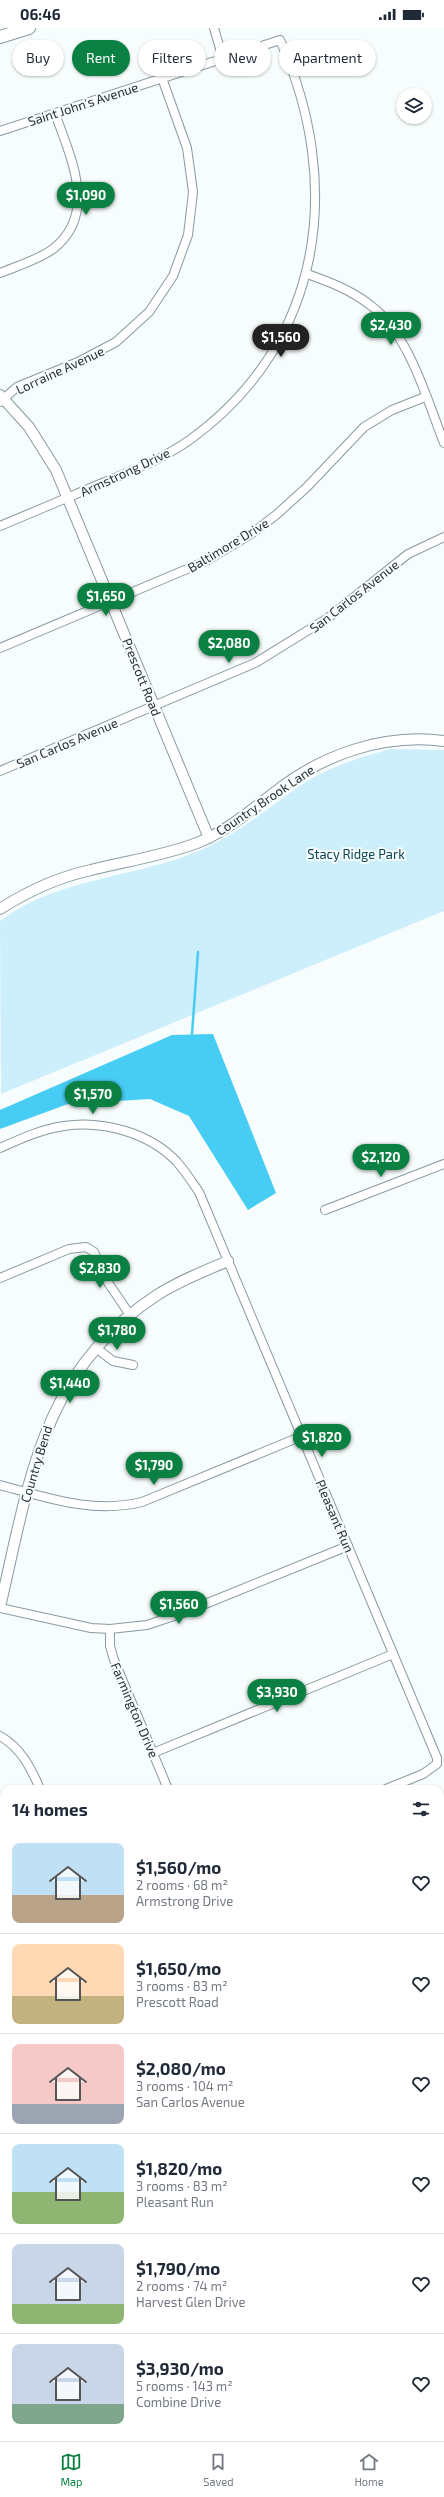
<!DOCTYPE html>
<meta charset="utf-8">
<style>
body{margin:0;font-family:"Exo 2",sans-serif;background:#f2f2f3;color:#1f2937;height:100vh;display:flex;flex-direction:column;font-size:15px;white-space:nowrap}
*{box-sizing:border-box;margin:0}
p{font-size:13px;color:#747a83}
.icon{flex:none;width:22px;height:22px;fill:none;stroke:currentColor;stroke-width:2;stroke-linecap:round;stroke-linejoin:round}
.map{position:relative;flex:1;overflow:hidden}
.details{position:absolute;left:0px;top:1757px;width:444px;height:656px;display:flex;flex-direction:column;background:#fff;border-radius:12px 12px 0 0;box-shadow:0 1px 3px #0004}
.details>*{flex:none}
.hud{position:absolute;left:12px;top:12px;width:420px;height:36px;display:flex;gap:8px}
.tools{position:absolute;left:396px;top:60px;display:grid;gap:8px}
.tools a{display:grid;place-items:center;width:36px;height:36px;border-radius:50%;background:#fff;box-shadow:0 1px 3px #0004;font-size:20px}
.price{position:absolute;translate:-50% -34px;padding:0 9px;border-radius:14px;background:#0b8043;color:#fff;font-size:13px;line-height:26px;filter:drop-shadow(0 1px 2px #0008)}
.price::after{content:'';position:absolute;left:50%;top:24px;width:12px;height:9px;margin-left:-6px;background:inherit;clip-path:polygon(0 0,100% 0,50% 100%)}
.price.current{background:#222;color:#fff}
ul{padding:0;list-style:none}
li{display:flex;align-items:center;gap:12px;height:100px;padding:0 12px}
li+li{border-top:1px solid #e0e1e3}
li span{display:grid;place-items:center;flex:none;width:112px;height:80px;border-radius:8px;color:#555}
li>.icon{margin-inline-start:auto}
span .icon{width:48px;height:48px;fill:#fffc;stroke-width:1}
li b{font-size:17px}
h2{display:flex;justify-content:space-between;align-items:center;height:48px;padding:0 12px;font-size:17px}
.chip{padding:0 14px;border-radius:18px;background:#fff;box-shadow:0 1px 3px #0004;font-size:14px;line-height:36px}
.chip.current{background:#0b8043;color:#fff}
.status{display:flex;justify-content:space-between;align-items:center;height:28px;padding:0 20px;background:#fff;direction:ltr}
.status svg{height:11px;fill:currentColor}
.menu{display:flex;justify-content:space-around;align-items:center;height:56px;border-top:1px solid #e0e1e3;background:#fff;font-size:11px;color:#747a83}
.menu a{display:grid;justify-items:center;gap:2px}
.menu .current{color:#0b8043}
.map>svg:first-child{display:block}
.green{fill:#cdeffc}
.water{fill:#47ccf3}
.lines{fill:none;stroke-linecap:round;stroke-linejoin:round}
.stream{stroke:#47ccf3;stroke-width:2.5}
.minor-casing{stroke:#879aa1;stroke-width:10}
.tertiary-casing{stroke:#879aa1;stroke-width:12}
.secondary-casing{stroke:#879aa1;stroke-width:14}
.minor{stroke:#fff;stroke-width:8}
.tertiary{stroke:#fff;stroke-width:10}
.secondary{stroke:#fff;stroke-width:12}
.labels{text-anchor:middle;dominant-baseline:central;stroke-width:4;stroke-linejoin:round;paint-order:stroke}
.street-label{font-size:13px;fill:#293033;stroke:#f7fcfd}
.park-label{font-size:13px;fill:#0b4555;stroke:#f7fcfd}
</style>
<div class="status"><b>06:46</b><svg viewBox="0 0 49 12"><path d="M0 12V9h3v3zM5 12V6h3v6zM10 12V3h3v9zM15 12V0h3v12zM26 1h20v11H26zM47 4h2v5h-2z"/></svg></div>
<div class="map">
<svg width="444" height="2413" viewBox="0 0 444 2413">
<rect width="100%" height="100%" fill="#f7fcfd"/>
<g class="green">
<path d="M390,721L444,722V883L1,1066L0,893C59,849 131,851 196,824C236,808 267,780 303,756C330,738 359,730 390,721Z"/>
<polygon points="4,1980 4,2244 0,2245 0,1982"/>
<polygon points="444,1998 444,2162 440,2164 440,2000"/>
<polygon points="4,2286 4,2344 0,2346 0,2287"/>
</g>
<polygon class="water" points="213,1006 276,1165 248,1182 189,1088 150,1071 68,1076 0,1101 0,1082 172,1007"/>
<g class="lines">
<polyline class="stream" points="192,1006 198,924"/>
<defs>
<g id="minor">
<polyline points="214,0 223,31"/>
<path d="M0,103L280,12C344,155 324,314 191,411C163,431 132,443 100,456C67,470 33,484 0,498"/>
<path d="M0,245C17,238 38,232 53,221C99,185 70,129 55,85"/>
<path d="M307,246C330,254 351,262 370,277C409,305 427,372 444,415"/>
<polyline points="0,374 17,359 78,334 116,314 149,284 173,248 188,207 193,164 187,120 162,50"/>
<polyline points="0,620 206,533 251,506 276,487 307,459 364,399 392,382 425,369"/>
<polyline points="0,743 255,635 328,590 408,526 444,509"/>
<path d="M0,1120C20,1111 42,1101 64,1098C103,1092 150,1105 177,1134C185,1143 192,1154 199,1164L437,1730V1736L423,1746L386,1761"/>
<polyline points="325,1182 444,1136"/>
<polyline points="0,1250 69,1221 86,1219 94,1224 107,1253 130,1287"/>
<polyline points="96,1320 113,1333 133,1337"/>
<path d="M0,1457C49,1470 92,1486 142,1474L302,1408"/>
<polyline points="0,1580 91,1600 110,1601 147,1597 183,1585 348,1518"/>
<polyline points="110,1601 110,1618 114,1632 168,1761"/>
<path d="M0,1708C21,1720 31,1740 40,1761"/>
<polyline points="153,1725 393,1626"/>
<polyline points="440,1864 444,1862"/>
<polyline points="0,1912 4,1910"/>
<polyline points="440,1982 444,1981"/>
<polyline points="440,2227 444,2225"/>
<polyline points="440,2349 444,2347"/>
<polyline points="95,2409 103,2413"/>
<polyline points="390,2409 390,2413"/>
<polyline points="0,2410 4,2409"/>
<polyline points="137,2413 139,2409"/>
</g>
<g id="tertiary">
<polyline points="0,367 29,399 56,442 209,810"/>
<path d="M0,881C28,863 59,849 91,842C127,833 162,828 197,815C227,803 250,783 275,764C322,727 383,705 444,713"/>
<path d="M0,1579C29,1455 41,1343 157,1267C179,1253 204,1243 228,1233"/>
<polyline points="0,2259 4,2258"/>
<polyline points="0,2278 4,2278"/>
</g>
<polyline id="secondary" points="0,9 29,0"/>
</defs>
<use href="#minor" class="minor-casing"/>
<use href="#tertiary" class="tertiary-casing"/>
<use href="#secondary" class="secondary-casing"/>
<use href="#minor" class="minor"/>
<use href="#tertiary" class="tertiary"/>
<use href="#secondary" class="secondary"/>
</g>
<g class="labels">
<g class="street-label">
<text transform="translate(83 76) rotate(-18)">Saint John's Avenue</text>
<text transform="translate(60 342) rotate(-25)">Lorraine Avenue</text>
<text transform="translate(125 444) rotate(-25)">Armstrong Drive</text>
<text transform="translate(228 517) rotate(-31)">Baltimore Drive</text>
<text transform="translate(354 568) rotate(-38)">San Carlos Avenue</text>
<text transform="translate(142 649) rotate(68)">Prescott Road</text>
<text transform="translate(67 715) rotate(-23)">San Carlos Avenue</text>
<text transform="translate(265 772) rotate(-34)">Country Brook Lane</text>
<text transform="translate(36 1436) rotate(-73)">Country Bend</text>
<text transform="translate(335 1488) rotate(67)">Pleasant Run</text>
<text transform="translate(135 1682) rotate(67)">Farmington Drive</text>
</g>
<g class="park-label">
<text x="356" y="826">Stacy Ridge Park</text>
</g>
</g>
</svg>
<div class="tools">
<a><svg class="icon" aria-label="layers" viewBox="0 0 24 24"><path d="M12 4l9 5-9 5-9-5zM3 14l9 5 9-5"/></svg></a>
</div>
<b class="price" style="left:86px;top:188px">$1,090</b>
<b class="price" style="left:391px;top:318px">$2,430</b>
<b class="price current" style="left:281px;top:330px">$1,560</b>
<b class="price" style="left:106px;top:589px">$1,650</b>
<b class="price" style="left:229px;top:636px">$2,080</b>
<b class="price" style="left:93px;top:1087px">$1,570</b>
<b class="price" style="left:381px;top:1150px">$2,120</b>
<b class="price" style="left:100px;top:1261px">$2,830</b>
<b class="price" style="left:117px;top:1323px">$1,780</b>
<b class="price" style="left:70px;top:1376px">$1,440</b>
<b class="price" style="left:322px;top:1430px">$1,820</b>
<b class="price" style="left:154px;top:1458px">$1,790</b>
<b class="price" style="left:179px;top:1597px">$1,560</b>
<b class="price" style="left:277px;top:1685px">$3,930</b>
<div class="hud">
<a class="chip">Buy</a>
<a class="chip current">Rent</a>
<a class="chip">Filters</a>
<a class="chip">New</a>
<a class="chip">Apartment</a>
</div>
<section class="details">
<h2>14 homes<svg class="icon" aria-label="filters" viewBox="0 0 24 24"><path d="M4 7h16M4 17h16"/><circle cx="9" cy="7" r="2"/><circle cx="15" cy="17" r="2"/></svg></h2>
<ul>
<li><span style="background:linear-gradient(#bfe0f5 65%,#b9a48a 0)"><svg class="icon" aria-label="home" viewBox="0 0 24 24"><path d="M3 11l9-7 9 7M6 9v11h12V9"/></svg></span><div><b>$1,560/mo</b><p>2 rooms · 68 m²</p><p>Armstrong Drive</p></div><svg class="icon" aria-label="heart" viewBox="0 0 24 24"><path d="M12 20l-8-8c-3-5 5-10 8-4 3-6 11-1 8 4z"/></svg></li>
<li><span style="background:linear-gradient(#ffd9b3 65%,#c2b280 0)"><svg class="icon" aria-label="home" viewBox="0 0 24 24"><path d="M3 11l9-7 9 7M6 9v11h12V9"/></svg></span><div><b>$1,650/mo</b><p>3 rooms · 83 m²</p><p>Prescott Road</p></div><svg class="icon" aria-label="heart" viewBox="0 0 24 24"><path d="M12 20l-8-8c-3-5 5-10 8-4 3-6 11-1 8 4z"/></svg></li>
<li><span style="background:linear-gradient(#f6c9c9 75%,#9aa5b1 0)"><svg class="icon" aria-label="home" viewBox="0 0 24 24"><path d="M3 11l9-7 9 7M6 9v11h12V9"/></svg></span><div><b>$2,080/mo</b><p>3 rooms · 104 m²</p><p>San Carlos Avenue</p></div><svg class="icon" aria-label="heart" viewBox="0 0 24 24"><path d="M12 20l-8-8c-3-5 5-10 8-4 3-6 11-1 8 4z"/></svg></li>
<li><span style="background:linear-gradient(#bfe0f5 60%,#8fb573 0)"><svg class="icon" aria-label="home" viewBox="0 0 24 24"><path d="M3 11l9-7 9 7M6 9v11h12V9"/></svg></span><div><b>$1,820/mo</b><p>3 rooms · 83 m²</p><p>Pleasant Run</p></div><svg class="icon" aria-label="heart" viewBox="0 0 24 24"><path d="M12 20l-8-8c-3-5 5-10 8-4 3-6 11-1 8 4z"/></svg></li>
<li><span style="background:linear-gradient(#c9d6e8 75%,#8fb573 0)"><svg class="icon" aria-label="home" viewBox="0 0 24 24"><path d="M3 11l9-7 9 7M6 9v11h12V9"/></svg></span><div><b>$1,790/mo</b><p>2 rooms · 74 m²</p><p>Harvest Glen Drive</p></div><svg class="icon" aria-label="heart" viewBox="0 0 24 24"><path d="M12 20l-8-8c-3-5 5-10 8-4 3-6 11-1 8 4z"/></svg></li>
<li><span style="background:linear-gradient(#c9d6e8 75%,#7fa58c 0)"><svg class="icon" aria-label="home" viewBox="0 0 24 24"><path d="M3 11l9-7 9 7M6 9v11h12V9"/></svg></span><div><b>$3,930/mo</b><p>5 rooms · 143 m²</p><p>Combine Drive</p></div><svg class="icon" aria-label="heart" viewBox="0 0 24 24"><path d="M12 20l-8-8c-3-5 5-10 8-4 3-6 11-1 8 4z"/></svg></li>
</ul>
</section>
</div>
<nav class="menu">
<a class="current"><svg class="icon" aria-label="map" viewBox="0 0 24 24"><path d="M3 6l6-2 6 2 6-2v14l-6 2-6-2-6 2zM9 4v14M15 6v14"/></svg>Map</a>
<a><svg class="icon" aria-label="saved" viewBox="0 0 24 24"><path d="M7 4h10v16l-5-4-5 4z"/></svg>Saved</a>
<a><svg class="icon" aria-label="home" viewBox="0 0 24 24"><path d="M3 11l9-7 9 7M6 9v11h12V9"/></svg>Home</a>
</nav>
